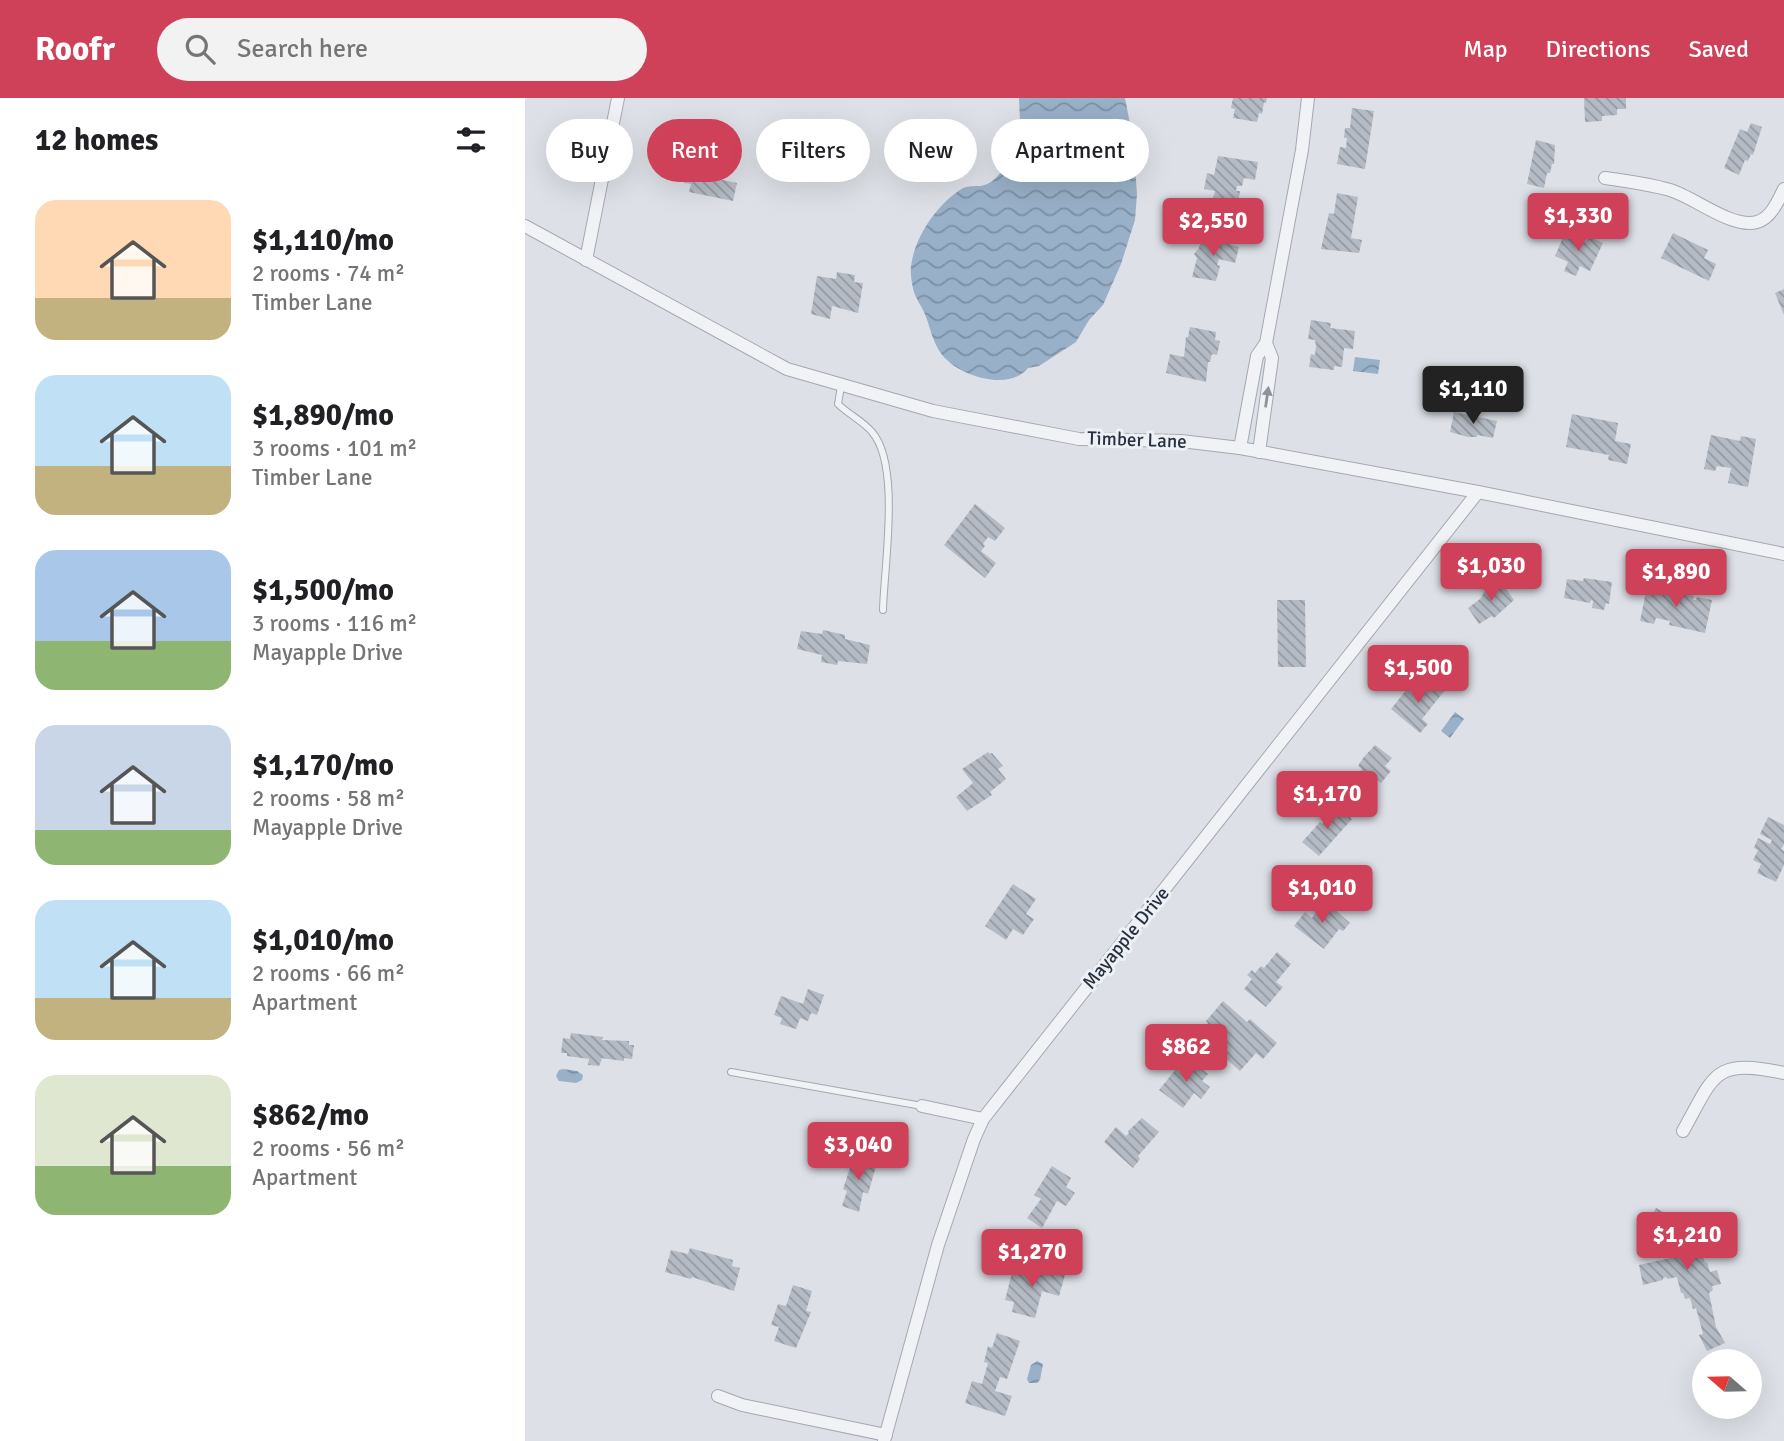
<!DOCTYPE html>
<meta charset="utf-8">
<style>
body{margin:0;font-family:Signika,sans-serif;background:#f2f2f2;color:#202124;height:100vh;display:flex;flex-direction:column;font-size:26px;white-space:nowrap}
*{box-sizing:border-box;margin:0}
p{font-size:23px;color:#757577}
.icon{flex:none;width:38px;height:38px;fill:none;stroke:currentColor;stroke-width:2;stroke-linecap:round;stroke-linejoin:round}
.map{position:relative;flex:1;overflow:hidden}
.panel{display:flex;flex-direction:column;background:#fff;width:525px}
.panel>*{flex:none}
.guide{position:absolute;left:21px;top:21px;width:665px;height:63px;display:flex;gap:14px}
.needle{width:46px;rotate:290deg}
.buttons{position:absolute;left:1167px;top:1251px;display:grid;gap:14px}
.buttons a{display:grid;place-items:center;width:70px;height:70px;border-radius:50%;background:#fff;box-shadow:0 7px 28px #0002;font-size:35px}
.price{position:absolute;translate:-50% -60px;padding:0 16px;border-radius:7px;background:#ce4159;color:#fff;font-size:23px;line-height:46px;filter:drop-shadow(0 2px 4px #0008)}
.price::after{content:'';position:absolute;left:50%;top:42px;width:21px;height:16px;margin-left:-10px;background:inherit;clip-path:polygon(0 0,100% 0,50% 100%)}
.price.on{background:#222;color:#fff}
ul{padding:0;list-style:none}
li{display:flex;align-items:center;gap:21px;height:175px;padding:0 35px}
li span{display:grid;place-items:center;flex:none;width:196px;height:140px;border-radius:21px;color:#555}
li>.icon{margin-inline-start:auto}
span .icon{width:84px;height:84px;fill:#fffc;stroke-width:1}
li b{font-size:30px}
h2{display:flex;justify-content:space-between;align-items:center;height:84px;padding:0 35px;font-size:30px}
.chip{padding:0 24px;border-radius:32px;background:#fff;box-shadow:0 7px 28px #0002;font-size:24px;line-height:63px}
.chip.on{background:#ce4159;color:#fff}
header{display:flex;align-items:center;gap:42px;box-sizing:border-box;height:98px;padding:0 35px;background:#ce4159;color:#fff}
header strong{font-size:33px}
nav{display:flex;gap:38px;margin-inline-start:auto;font-size:24px}
.search{width:490px;height:63px;background:#f2f2f2;display:flex;align-items:center;gap:18px;box-sizing:border-box;padding:0 24px;border-radius:38px;color:#757577;font-size:26px}
main{display:flex;flex:1;min-height:0}
.map>svg:first-child{display:block}
.water{fill:url(#water-waves)}
.building{fill:url(#building-back-hatch)}
.lines{fill:none;stroke-linecap:round;stroke-linejoin:round}
.service-casing{stroke:#a3a8b1;stroke-width:8}
.minor-casing{stroke:#a3a8b1;stroke-width:14}
.service{stroke:#f0f2f6;stroke-width:6}
.minor{stroke:#f0f2f6;stroke-width:12}
.oneway{fill:#8c919a}
.labels{text-anchor:middle;dominant-baseline:central;stroke-width:6;stroke-linejoin:round;paint-order:stroke}
.street-label{font-size:19px;fill:#27303e;stroke:#edf0f5}
</style>
<header>
<strong>Roofr</strong>
<div class="search"><svg class="icon" aria-label="search" viewBox="0 0 24 24"><circle cx="10" cy="10" r="6"/><path d="M15 15l6 6"/></svg>Search here</div>
<nav><a>Map</a><a>Directions</a><a>Saved</a></nav>
</header>
<main>
<section class="panel">
<h2>12 homes<svg class="icon" aria-label="filters" viewBox="0 0 24 24"><path d="M4 7h16M4 17h16"/><circle cx="9" cy="7" r="2"/><circle cx="15" cy="17" r="2"/></svg></h2>
<ul>
<li><span style="background:linear-gradient(#ffd9b3 70%,#c2b280 0)"><svg class="icon" aria-label="home" viewBox="0 0 24 24"><path d="M3 11l9-7 9 7M6 9v11h12V9"/></svg></span><div><b>$1,110/mo</b><p>2 rooms · 74 m²</p><p>Timber Lane</p></div></li>
<li><span style="background:linear-gradient(#bfe0f5 65%,#c2b280 0)"><svg class="icon" aria-label="home" viewBox="0 0 24 24"><path d="M3 11l9-7 9 7M6 9v11h12V9"/></svg></span><div><b>$1,890/mo</b><p>3 rooms · 101 m²</p><p>Timber Lane</p></div></li>
<li><span style="background:linear-gradient(#a9c7e8 65%,#8fb573 0)"><svg class="icon" aria-label="home" viewBox="0 0 24 24"><path d="M3 11l9-7 9 7M6 9v11h12V9"/></svg></span><div><b>$1,500/mo</b><p>3 rooms · 116 m²</p><p>Mayapple Drive</p></div></li>
<li><span style="background:linear-gradient(#c9d6e8 75%,#8fb573 0)"><svg class="icon" aria-label="home" viewBox="0 0 24 24"><path d="M3 11l9-7 9 7M6 9v11h12V9"/></svg></span><div><b>$1,170/mo</b><p>2 rooms · 58 m²</p><p>Mayapple Drive</p></div></li>
<li><span style="background:linear-gradient(#bfe0f5 70%,#c2b280 0)"><svg class="icon" aria-label="home" viewBox="0 0 24 24"><path d="M3 11l9-7 9 7M6 9v11h12V9"/></svg></span><div><b>$1,010/mo</b><p>2 rooms · 66 m²</p><p>Apartment</p></div></li>
<li><span style="background:linear-gradient(#dfe7d0 65%,#8fb573 0)"><svg class="icon" aria-label="home" viewBox="0 0 24 24"><path d="M3 11l9-7 9 7M6 9v11h12V9"/></svg></span><div><b>$862/mo</b><p>2 rooms · 56 m²</p><p>Apartment</p></div></li>
</ul>
</section>
<div class="map">
<svg width="1259" height="1343" viewBox="0 0 1259 1343">
<defs>
<pattern id="water-waves" width="16" height="10" patternUnits="userSpaceOnUse" patternTransform="scale(1.75)"><rect width="16" height="10" fill="#98b0c8"/><path d="M0 5q4-4 8 0t8 0" fill="none" stroke="#7c90a4"/></pattern>
<pattern id="building-back-hatch" width="6" height="6" patternUnits="userSpaceOnUse" patternTransform="scale(1.75)"><rect width="6" height="6" fill="#b5bbc4"/><path d="M-1 5l2 2M0 0l6 6M5-1l2 2" fill="none" stroke="#9398a1"/></pattern>
</defs>
<rect width="100%" height="100%" fill="#dde1e7"/>
<g class="water">
<path d="M494,0H600L608,41L612,96L610,122L596,166L578,207L564,222L551,244L514,268L503,270C485,293 438,279 421,261C408,249 406,230 399,214C396,207 391,201 389,194C387,187 385,175 386,168C390,138 412,106 438,90C444,88 448,88 454,88C469,87 477,73 484,61C477,49 476,42 481,29L495,24Z"/>
<polygon points="830,259 855,262 853,276 828,273"/>
<polygon points="930,614 939,621 925,640 916,633"/>
<polygon points="38,971 52,973 58,977 57,982 51,985 34,983 31,978 34,972"/>
<polygon points="512,1263 518,1266 515,1282 512,1285 504,1285 502,1281 506,1267"/>
</g>
<g class="building">
<polygon points="708,0 742,0 741,5 739,4 737,16 734,15 732,24 708,20 710,11 706,10"/>
<polygon points="1059,0 1101,0 1101,11 1092,11 1092,17 1077,18 1077,23 1060,24"/>
<polygon points="827,10 849,13 840,71 812,66 815,49 821,50 822,40 819,40 820,30 825,30"/>
<polygon points="1226,25 1237,29 1228,57 1226,56 1223,63 1220,62 1214,77 1199,70 1215,31 1222,34"/>
<polygon points="1011,42 1030,47 1029,66 1027,66 1025,75 1022,75 1019,90 1002,86"/>
<polygon points="178,46 194,50 194,53 202,54 198,70 191,68 189,80 212,85 208,103 164,94 166,86 159,85 161,79 157,79 160,66 162,67 165,48 177,50"/>
<polygon points="693,58 733,64 730,82 719,80 717,88 712,88 711,93 715,93 713,105 688,100 690,93 679,91 682,75 689,77"/>
<polygon points="812,95 833,99 826,140 837,142 834,155 796,151 804,115 809,116"/>
<polygon points="1148,135 1183,152 1179,160 1191,166 1184,183 1136,160"/>
<polygon points="1039,137 1061,144 1063,138 1078,145 1065,173 1055,168 1051,178 1039,173 1043,164 1030,158"/>
<polygon points="677,139 714,149 710,165 694,161 692,167 695,168 691,183 667,179 672,160 669,156 674,150"/>
<polygon points="312,174 330,177 329,184 338,185 333,215 307,208 305,221 286,216 292,178 311,181"/>
<polygon points="1259,191 1259,217 1250,195"/>
<polygon points="786,222 806,225 805,230 830,233 828,251 819,250 817,269 809,268 809,272 784,269 786,256 790,257 791,248 790,242 783,241"/>
<polygon points="665,229 691,234 690,242 695,243 692,257 687,256 685,264 683,264 681,284 641,275 645,256 659,259 661,239 663,239"/>
<polygon points="929,314 972,323 968,340 952,337 952,339 943,339 925,334"/>
<polygon points="1047,316 1093,325 1090,343 1106,346 1102,366 1083,362 1084,357 1041,349"/>
<polygon points="1186,337 1215,343 1216,338 1231,341 1223,389 1203,385 1206,370 1192,368 1190,373 1179,371"/>
<polygon points="450,406 480,430 470,443 463,439 458,446 460,448 456,453 471,465 460,480 419,447"/>
<polygon points="1059,480 1087,484 1084,506 1081,505 1079,512 1067,510 1068,503 1066,502 1065,505 1039,500 1042,481 1058,483"/>
<polygon points="976,484 989,502 969,520 967,518 954,526 943,510 955,501 960,493"/>
<polygon points="1122,489 1135,492 1134,496 1139,497 1140,492 1149,494 1150,490 1159,492 1158,496 1169,498 1168,502 1171,502 1172,499 1187,502 1180,535 1144,527 1145,523 1131,520 1129,526 1115,523"/>
<polygon points="752,502 780,502 781,569 753,569"/>
<polygon points="298,532 320,537 320,541 345,547 342,566 313,563 312,567 296,564 297,557 272,551 276,533 297,536"/>
<polygon points="905,580 920,592 897,621 903,626 895,635 866,611 882,591 893,600 895,597 893,595"/>
<polygon points="850,647 867,660 860,668 866,673 856,685 849,680 840,691 828,682 837,671 833,668 838,660"/>
<polygon points="463,654 465,656 467,655 478,668 473,671 481,681 465,694 467,697 442,713 431,699 448,685 437,671"/>
<polygon points="811,708 827,721 794,758 777,744 795,724 797,726"/>
<polygon points="1243,719 1259,727 1259,746 1256,751 1259,753 1259,767 1251,784 1232,775 1236,766 1228,762 1233,752 1229,750 1233,740 1245,746 1247,742 1235,736"/>
<polygon points="488,786 511,801 501,816 509,821 498,837 488,831 481,842 460,828"/>
<polygon points="800,803 825,825 818,833 814,831 799,851 769,828 780,814 787,820"/>
<polygon points="752,854 766,866 751,884 758,889 741,909 719,891 727,881 722,877 727,872 730,875 736,868 739,870"/>
<polygon points="283,891 299,897 292,917 286,915 283,923 275,920 271,931 255,926 257,920 249,917 256,898 278,906"/>
<polygon points="698,903 722,924 725,921 752,945 738,961 731,955 715,973 673,936 683,925 681,923"/>
<polygon points="46,935 78,939 77,942 104,943 104,947 109,947 107,961 99,960 99,963 75,960 77,961 74,968 63,967 64,961 42,958 42,955 36,955 38,940 45,941"/>
<polygon points="665,962 683,976 677,983 685,989 676,1001 669,995 658,1010 634,992 651,971 655,974"/>
<polygon points="617,1020 634,1034 613,1058 615,1061 608,1070 579,1044 591,1029 601,1038 604,1035 603,1033"/>
<polygon points="329,1058 352,1065 343,1096 338,1094 334,1114 317,1108 322,1093 318,1091"/>
<polygon points="527,1068 546,1080 541,1089 550,1095 541,1108 532,1103 517,1130 502,1120 516,1101 509,1097"/>
<polygon points="1131,1110 1159,1126 1159,1132 1173,1128 1180,1153 1177,1154 1180,1165 1182,1164 1185,1174 1192,1172 1196,1186 1187,1188 1188,1192 1184,1195 1191,1229 1200,1245 1182,1253 1174,1237 1178,1236 1171,1210 1168,1211 1165,1200 1160,1201 1158,1195 1156,1195 1152,1179 1142,1181 1141,1179 1138,1180 1138,1182 1118,1187 1114,1167 1150,1159 1146,1143 1136,1137 1138,1133 1123,1123"/>
<polygon points="165,1150 208,1162 207,1168 215,1170 209,1193 167,1179 166,1181 140,1174 146,1152 163,1156"/>
<polygon points="498,1166 540,1177 534,1198 517,1193 510,1220 487,1214 489,1204 480,1202 487,1175 495,1177"/>
<polygon points="268,1187 287,1193 281,1213 286,1214 271,1250 249,1243 254,1229 246,1227 253,1206 261,1208"/>
<polygon points="472,1235 495,1243 482,1281 475,1279 470,1293 487,1298 480,1318 440,1305 447,1283 457,1286 463,1265 459,1264 463,1248 467,1250"/>
</g>
<g class="lines">
<defs>
<g id="service">
<path d="M316,288L313,306C323,316 339,324 347,334C376,367 359,469 358,512"/>
<polyline points="206,974 397,1008"/>
</g>
<g id="minor">
<path d="M1080,80C1102,83 1124,86 1145,92C1169,99 1207,131 1232,124C1246,120 1253,103 1259,91"/>
<polyline points="0,128 262,271 408,313 554,341 656,343 715,350 953,394 1259,456"/>
<polyline points="61,162 93,0"/>
<polyline points="715,350 732,258 741,245 777,52 783,0"/>
<polyline points="734,354 747,260 741,245"/>
<polyline points="397,1008 458,1021"/>
<path d="M1158,1033C1190,976 1188,960 1259,975"/>
<polyline points="193,1298 217,1307 361,1337"/>
<polyline points="359,1343 413,1147 449,1041 458,1021 953,394"/>
</g>
</defs>
<use href="#service" class="service-casing"/>
<use href="#minor" class="minor-casing"/>
<use href="#service" class="service"/>
<use href="#minor" class="minor"/>
</g>
<defs><path id="oneway-solid" d="M-6-.8H1V-3.2L6.5 0L1 3.2V.8H-6Z" transform="scale(1.75)"/></defs>
<use class="oneway" href="#oneway-solid" transform="translate(742 299) rotate(-82)"/>
<g class="labels">
<g class="street-label">
<text transform="translate(612 342) rotate(2)">Timber Lane</text>
<text transform="translate(601 840) rotate(-51)">Mayapple Drive</text>
</g>
</g>
</svg>
<div class="buttons">
<a><svg class="needle" viewBox="-14 -14 28 28"><path d="M0-13l5 13h-10z" fill="#e53935"/><path d="M0 13l5-13h-10z" fill="#757577"/></svg></a>
</div>
<b class="price" style="left:1053px;top:155px">$1,330</b>
<b class="price" style="left:688px;top:160px">$2,550</b>
<b class="price on" style="left:948px;top:328px">$1,110</b>
<b class="price" style="left:966px;top:505px">$1,030</b>
<b class="price" style="left:1151px;top:511px">$1,890</b>
<b class="price" style="left:893px;top:607px">$1,500</b>
<b class="price" style="left:802px;top:733px">$1,170</b>
<b class="price" style="left:797px;top:827px">$1,010</b>
<b class="price" style="left:661px;top:986px">$862</b>
<b class="price" style="left:333px;top:1084px">$3,040</b>
<b class="price" style="left:1162px;top:1174px">$1,210</b>
<b class="price" style="left:507px;top:1191px">$1,270</b>
<div class="guide">
<a class="chip">Buy</a>
<a class="chip on">Rent</a>
<a class="chip">Filters</a>
<a class="chip">New</a>
<a class="chip">Apartment</a>
</div>
</div>
</main>
